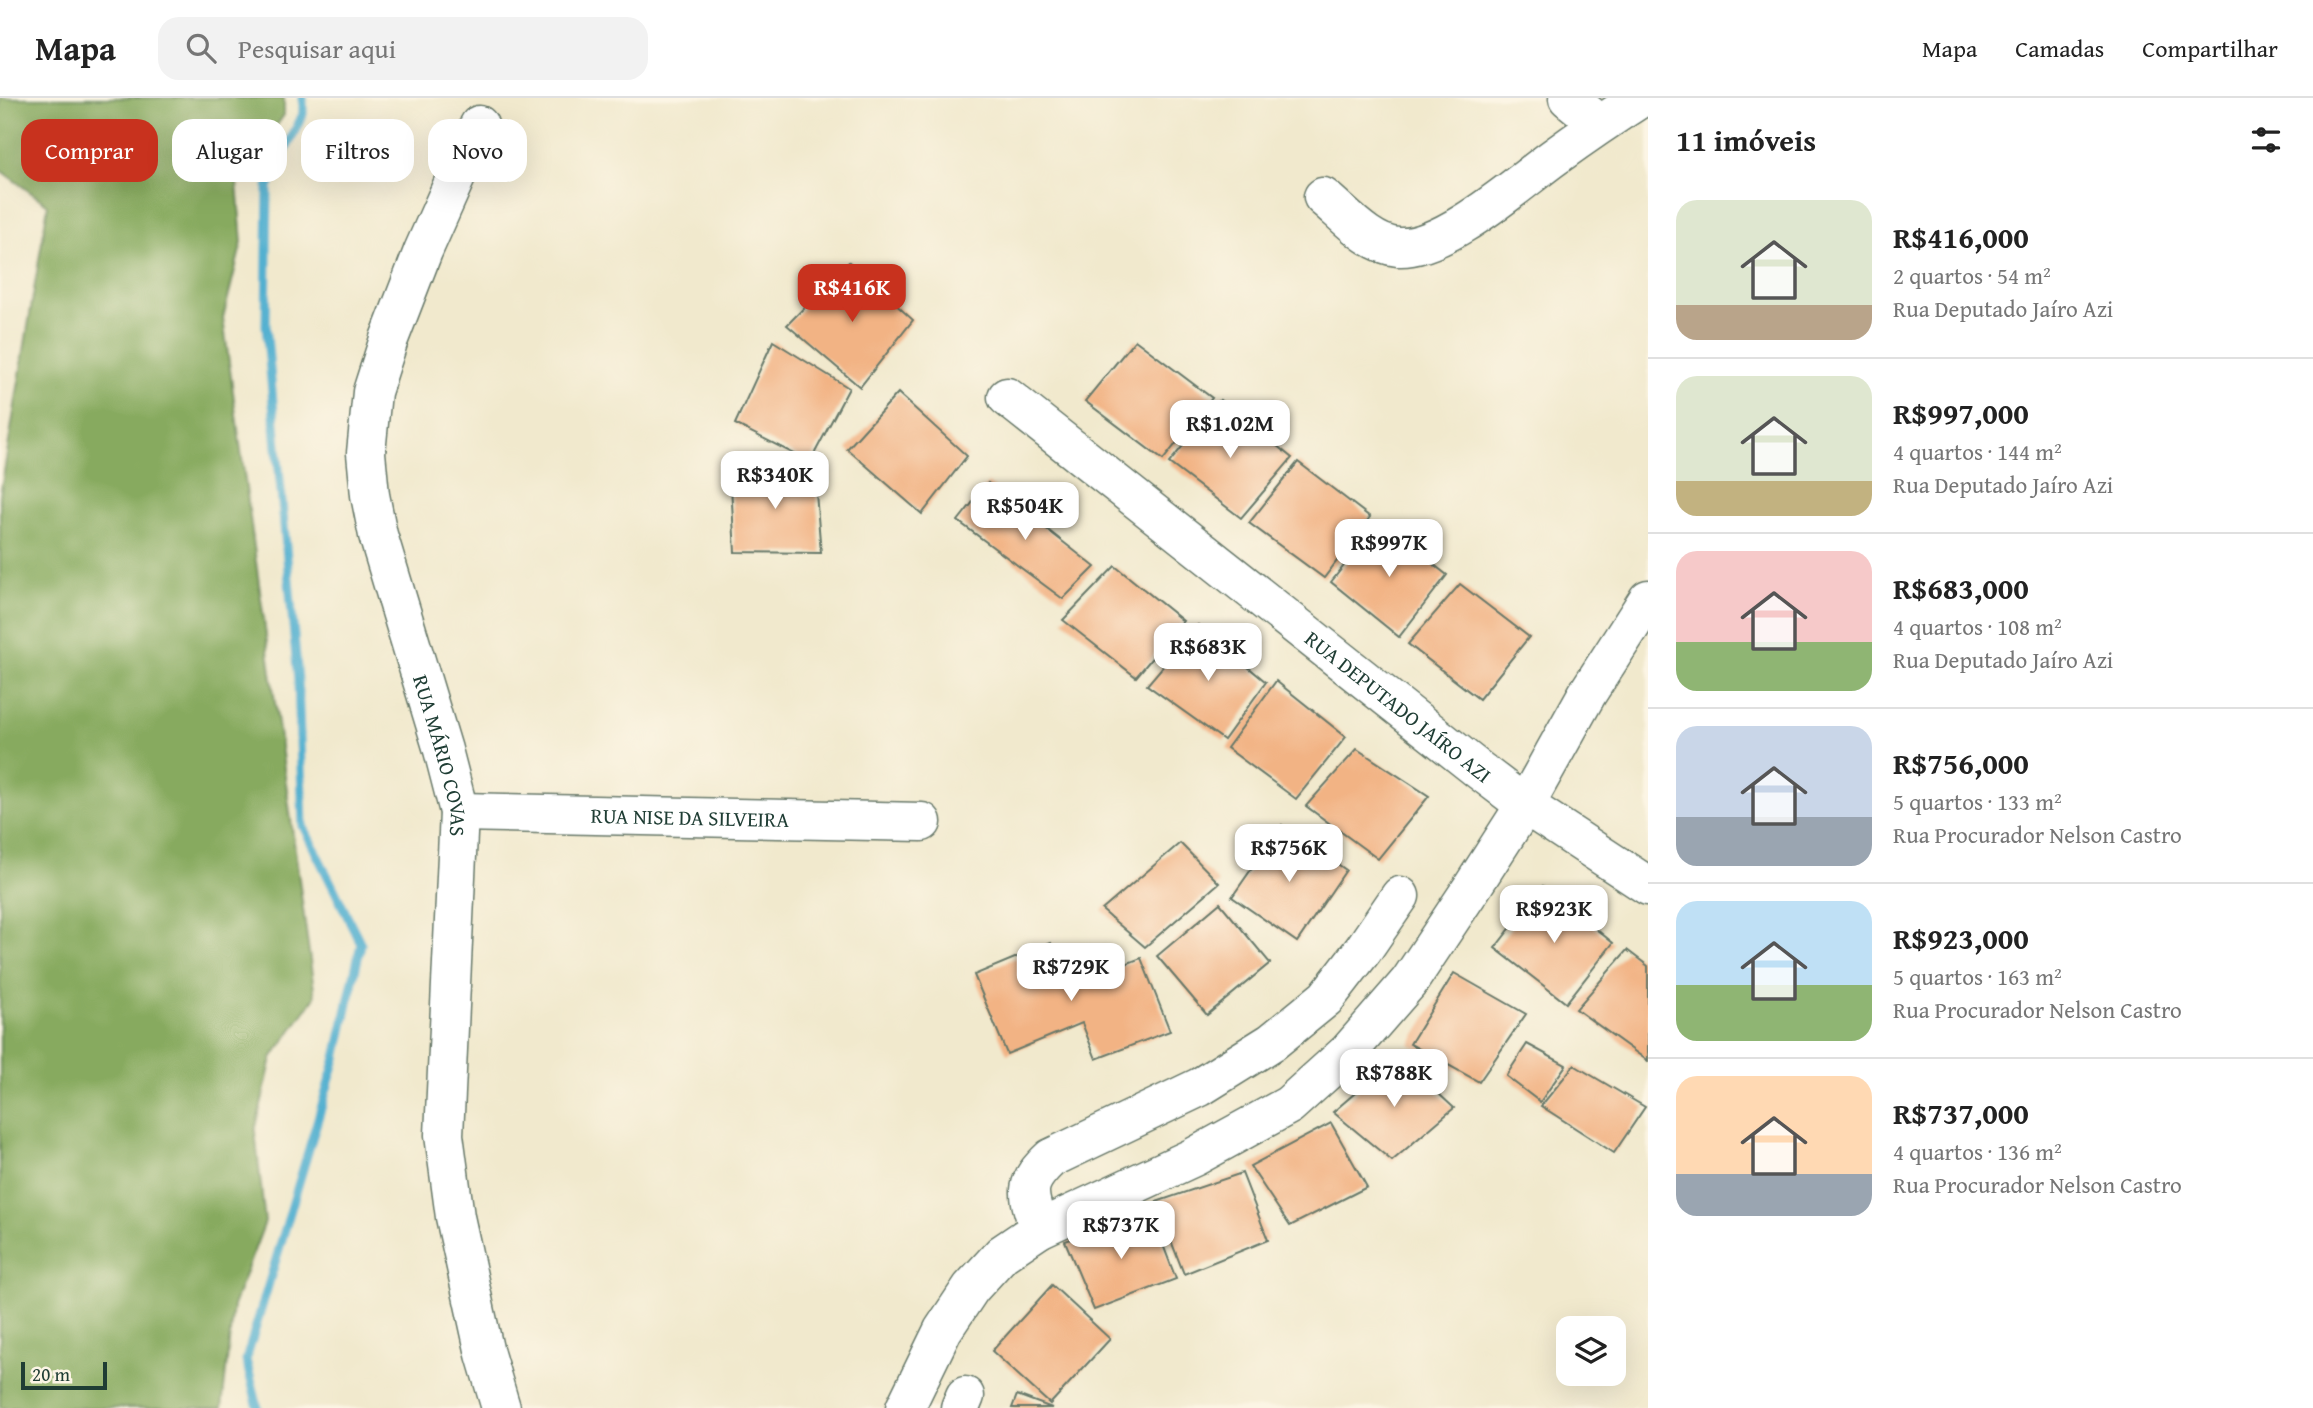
<!DOCTYPE html>
<html lang="pt">
<meta charset="utf-8">
<style>
body{margin:0;font-family:"Gentium Book Plus",serif;background:#f2f2f2;color:#222;height:100vh;display:flex;flex-direction:column;font-size:26px;white-space:nowrap}
*{box-sizing:border-box;margin:0}
p{font-size:23px;color:#767676}
.icon{flex:none;width:38px;height:38px;fill:none;stroke:currentColor;stroke-width:2;stroke-linecap:round;stroke-linejoin:round}
.map{position:relative;flex:1;overflow:hidden}
.side{display:flex;flex-direction:column;background:#fff;width:665px}
.side>*{flex:none}
.top-card{position:absolute;left:21px;top:21px;width:665px;height:63px;display:flex;gap:14px}
.buttons{position:absolute;left:1556px;top:1218px;display:grid;gap:14px}
.buttons a{display:grid;place-items:center;width:70px;height:70px;border-radius:14px;background:#fff;box-shadow:0 7px 28px #0002;font-size:35px}
.scale{position:absolute;left:21px;bottom:18px;width:86px;box-sizing:border-box;padding-left:7px;border:4px solid #1f3d34;border-top:0;font-size:19px;line-height:24px;white-space:nowrap;color:#1f3d34;-webkit-text-stroke:5px #fcf5e5;paint-order:stroke}
.price{position:absolute;translate:-50% -60px;padding:0 16px;border-radius:14px;background:#fff;color:#222;font-size:23px;line-height:46px;filter:drop-shadow(0 2px 4px #0008)}
.price::after{content:'';position:absolute;left:50%;top:42px;width:21px;height:16px;margin-left:-10px;background:inherit;clip-path:polygon(0 0,100% 0,50% 100%)}
.price.current{background:#c8321e;color:#fff}
ul{padding:0;list-style:none}
li{display:flex;align-items:center;gap:21px;height:175px;padding:0 28px}
li+li{border-top:2px solid #e0e0e0}
li span{display:grid;place-items:center;flex:none;width:196px;height:140px;border-radius:21px;color:#555}
li>.icon{margin-inline-start:auto}
span .icon{width:84px;height:84px;fill:#fffc;stroke-width:1}
li b{font-size:30px}
h2{display:flex;justify-content:space-between;align-items:center;height:84px;padding:0 28px;font-size:30px}
.chip{padding:0 24px;border-radius:21px;background:#fff;box-shadow:0 7px 28px #0002;font-size:24px;line-height:63px}
.chip.current{background:#c8321e;color:#fff}
header{display:flex;align-items:center;gap:42px;box-sizing:border-box;height:98px;padding:0 35px;background:#fff;border-bottom:2px solid #e0e0e0}
header strong{font-size:33px}
nav{display:flex;gap:38px;margin-inline-start:auto;font-size:24px}
.search{width:490px;height:63px;background:#f2f2f2;display:flex;align-items:center;gap:18px;box-sizing:border-box;padding:0 24px;border-radius:21px;color:#767676;font-size:26px}
main{display:flex;flex:1;min-height:0}
.map>svg:first-child{display:block}
.forest{fill:#87aa5e;stroke:#537449;stroke-width:2}
.lines{fill:none;stroke-linecap:round;stroke-linejoin:round}
.stream{stroke:#52b0d0;stroke-width:9}
.building{fill:#f2b384}
.minor-casing{stroke:#68796a;stroke-width:41}
.major-casing{stroke:#68796a;stroke-width:41}
.minor{stroke:#fff;stroke-width:38}
.major{stroke:#fff;stroke-width:38}
.labels{text-anchor:middle;dominant-baseline:central;stroke-width:6;stroke-linejoin:round;paint-order:stroke}
.street-label{font-size:21px;fill:#1f3d34;stroke:#fcf5e5}
</style>
<header>
<strong>Mapa</strong>
<div class="search"><svg class="icon" aria-label="search" viewBox="0 0 24 24"><circle cx="10" cy="10" r="6"/><path d="M15 15l6 6"/></svg>Pesquisar aqui</div>
<nav><a>Mapa</a><a>Camadas</a><a>Compartilhar</a></nav>
</header>
<main>
<div class="map">
<svg width="1648" height="1310" viewBox="0 0 1648 1310">
<rect width="100%" height="100%" fill="#fcf5e5"/>
<filter id="ink" filterUnits="userSpaceOnUse"><feTurbulence type="fractalNoise" baseFrequency=".0143" numOctaves="2"/><feDisplacementMap in="SourceGraphic" scale="14" xChannelSelector="R" yChannelSelector="G"/><feConvolveMatrix kernelMatrix="1 2 1 2 8 2 1 2 1" color-interpolation-filters="sRGB"/></filter>
<filter id="wash" filterUnits="userSpaceOnUse"><feTurbulence type="fractalNoise" baseFrequency=".00686" numOctaves="4" result="noise"/><feDisplacementMap in="SourceGraphic" scale="28" xChannelSelector="R" yChannelSelector="G"/><feGaussianBlur stdDeviation="1.57" result="paint"/><feColorMatrix in="noise" values="0 0 0 0 0 0 0 0 0 0 0 0 0 0 0 0 0 1.4 0 .05"/><feComposite in="paint" operator="in"/></filter>
<g filter="url(#wash)">
<rect width="100%" height="100%" fill="#f1e9cd"/>
<polygon class="forest" points="0,0 284,0 284,17 237,84 242,144 223,220 315,899 272,960 255,1033 265,1124 233,1208 222,1310 0,1310 0,398 48,107 0,72"/>
<g class="lines">
<polyline class="stream" points="258,1310 246,1262 336,960 361,846 303,728 298,582 266,227 268,89 303,16 303,0"/>
</g>
<g id="blocks">
<g class="building">
<polygon points="849,164 913,222 860,289 787,227"/>
<polygon points="1135,242 1212,300 1163,362 1085,303"/>
<polygon points="773,243 849,290 810,364 735,326"/>
<polygon points="898,295 967,358 922,416 847,351"/>
<polygon points="1220,302 1292,360 1241,420 1169,365"/>
<polygon points="1298,364 1370,419 1324,480 1249,425"/>
<polygon points="814,371 821,455 735,454 730,372"/>
<polygon points="988,385 1095,469 1063,501 958,423"/>
<polygon points="1379,424 1447,477 1399,539 1331,484"/>
<polygon points="1115,468 1183,523 1136,579 1063,522"/>
<polygon points="1460,486 1529,539 1479,601 1408,546"/>
<polygon points="1198,527 1266,584 1224,642 1147,587"/>
<polygon points="1276,583 1346,639 1296,701 1227,650"/>
<polygon points="1357,651 1429,698 1378,761 1306,708"/>
<polygon points="1282,727 1346,772 1297,844 1232,799"/>
<polygon points="1180,745 1219,785 1145,849 1102,812"/>
<polygon points="1543,788 1613,845 1566,905 1495,850"/>
<polygon points="1220,805 1270,865 1207,917 1157,858"/>
<polygon points="1051,845 1068,888 1141,860 1170,933 1096,961 1082,925 1007,956 974,877"/>
<polygon points="1627,852 1648,868 1648,963 1576,911"/>
<polygon points="1454,875 1526,916 1479,984 1410,946"/>
<polygon points="1527,946 1566,967 1540,1004 1506,978"/>
<polygon points="1398,958 1454,1010 1392,1063 1333,1014"/>
<polygon points="1574,967 1645,1009 1614,1055 1541,1008"/>
<polygon points="1331,1025 1367,1089 1290,1128 1250,1068"/>
<polygon points="1242,1075 1268,1142 1184,1176 1156,1104"/>
<polygon points="1151,1115 1176,1181 1094,1212 1065,1143"/>
<polygon points="1052,1187 1110,1241 1050,1306 992,1253"/>
<polygon points="1017,1297 1052,1310 1012,1310"/>
</g>
</g>
</g>
<g filter="url(#ink)">
<use href="#blocks" fill-opacity="0" stroke="#68796a" stroke-width="2"/>
<g class="lines">
<defs>
<g id="minor">
<polyline points="1568,0 1600,26"/>
<path id="s1" d="M479,27L423,153L389,241L372,294L366,355L370,397L378,437L443,652L459,714L444,1037L455,1119L485,1256L501,1310"/>
<path d="M1323,99C1344,116 1370,147 1398,149C1443,152 1516,87 1553,60C1582,39 1611,19 1641,0"/>
<path id="s2" d="M1007,299L1479,672L1525,707L1648,788"/>
<path id="s3" d="M459,714L922,724"/>
<path d="M1039,1131C1028,1096 1022,1087 1051,1060L1200,989L1272,944L1326,900L1363,852L1400,798"/>
<polyline points="960,1310 965,1298"/>
</g>
<polyline id="major" points="905,1310 943,1232 971,1190 1002,1156 1039,1131 1194,1059 1289,1007 1348,954 1409,884 1473,788 1525,707 1587,596 1648,501"/>
</defs>
<use href="#minor" class="minor-casing"/>
<use href="#major" class="major-casing"/>
<use href="#minor" class="minor"/>
<use href="#major" class="major"/>
</g>
</g>
<g class="labels">
<g class="street-label">
<text stroke="none"><textPath href="#s2" startOffset="499">RUA DEPUTADO JAÍRO AZI</textPath></text>
<text stroke="none"><textPath href="#s1" startOffset="662">RUA MÁRIO COVAS</textPath></text>
<text stroke="none"><textPath href="#s3" startOffset="231">RUA NISE DA SILVEIRA</textPath></text>
</g>
</g>
</svg>
<div class="buttons">
<a><svg class="icon" aria-label="layers" viewBox="0 0 24 24"><path d="M12 4l9 5-9 5-9-5zM3 14l9 5 9-5"/></svg></a>
</div>
<div class="scale">20 m</div>
<b class="price current" style="left:852px;top:226px">R$416K</b>
<b class="price" style="left:1230px;top:362px">R$1.02M</b>
<b class="price" style="left:775px;top:413px">R$340K</b>
<b class="price" style="left:1025px;top:444px">R$504K</b>
<b class="price" style="left:1389px;top:481px">R$997K</b>
<b class="price" style="left:1208px;top:585px">R$683K</b>
<b class="price" style="left:1289px;top:786px">R$756K</b>
<b class="price" style="left:1554px;top:847px">R$923K</b>
<b class="price" style="left:1071px;top:905px">R$729K</b>
<b class="price" style="left:1394px;top:1011px">R$788K</b>
<b class="price" style="left:1121px;top:1163px">R$737K</b>
<div class="top-card">
<a class="chip current">Comprar</a>
<a class="chip">Alugar</a>
<a class="chip">Filtros</a>
<a class="chip">Novo</a>
</div>
</div>
<section class="side">
<h2>11 imóveis<svg class="icon" aria-label="filters" viewBox="0 0 24 24"><path d="M4 7h16M4 17h16"/><circle cx="9" cy="7" r="2"/><circle cx="15" cy="17" r="2"/></svg></h2>
<ul>
<li><span style="background:linear-gradient(#dfe7d0 75%,#b9a48a 0)"><svg class="icon" aria-label="home" viewBox="0 0 24 24"><path d="M3 11l9-7 9 7M6 9v11h12V9"/></svg></span><div><b>R$416,000</b><p>2 quartos · 54 m²</p><p>Rua Deputado Jaíro Azi</p></div></li>
<li><span style="background:linear-gradient(#dfe7d0 75%,#c2b280 0)"><svg class="icon" aria-label="home" viewBox="0 0 24 24"><path d="M3 11l9-7 9 7M6 9v11h12V9"/></svg></span><div><b>R$997,000</b><p>4 quartos · 144 m²</p><p>Rua Deputado Jaíro Azi</p></div></li>
<li><span style="background:linear-gradient(#f6c9c9 65%,#8fb573 0)"><svg class="icon" aria-label="home" viewBox="0 0 24 24"><path d="M3 11l9-7 9 7M6 9v11h12V9"/></svg></span><div><b>R$683,000</b><p>4 quartos · 108 m²</p><p>Rua Deputado Jaíro Azi</p></div></li>
<li><span style="background:linear-gradient(#c9d6e8 65%,#9aa5b1 0)"><svg class="icon" aria-label="home" viewBox="0 0 24 24"><path d="M3 11l9-7 9 7M6 9v11h12V9"/></svg></span><div><b>R$756,000</b><p>5 quartos · 133 m²</p><p>Rua Procurador Nelson Castro</p></div></li>
<li><span style="background:linear-gradient(#bfe0f5 60%,#8fb573 0)"><svg class="icon" aria-label="home" viewBox="0 0 24 24"><path d="M3 11l9-7 9 7M6 9v11h12V9"/></svg></span><div><b>R$923,000</b><p>5 quartos · 163 m²</p><p>Rua Procurador Nelson Castro</p></div></li>
<li><span style="background:linear-gradient(#ffd9b3 70%,#9aa5b1 0)"><svg class="icon" aria-label="home" viewBox="0 0 24 24"><path d="M3 11l9-7 9 7M6 9v11h12V9"/></svg></span><div><b>R$737,000</b><p>4 quartos · 136 m²</p><p>Rua Procurador Nelson Castro</p></div></li>
</ul>
</section>
</main>
